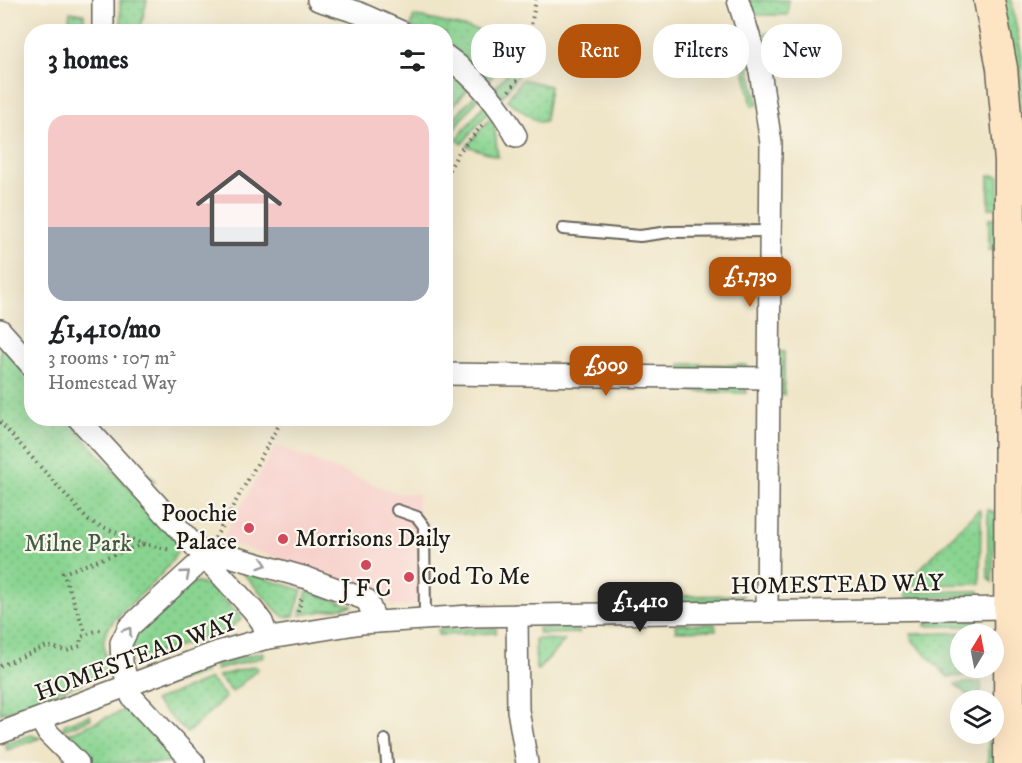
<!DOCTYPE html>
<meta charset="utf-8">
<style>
body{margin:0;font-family:"IM FELL DW Pica",serif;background:#f6f6f6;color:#202124;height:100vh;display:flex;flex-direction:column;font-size:22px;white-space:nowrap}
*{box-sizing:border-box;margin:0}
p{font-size:20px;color:#757577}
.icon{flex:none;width:33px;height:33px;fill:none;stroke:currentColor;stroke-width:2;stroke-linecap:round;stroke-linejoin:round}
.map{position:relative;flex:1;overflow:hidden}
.drawer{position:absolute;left:24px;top:24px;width:429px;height:402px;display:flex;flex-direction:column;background:#fff;border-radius:24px;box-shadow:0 6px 24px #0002}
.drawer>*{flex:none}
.banner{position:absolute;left:471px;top:24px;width:460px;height:54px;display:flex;gap:12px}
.needle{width:39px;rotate:10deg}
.tools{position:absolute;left:950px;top:624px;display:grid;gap:12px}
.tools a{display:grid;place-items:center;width:54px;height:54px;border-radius:50%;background:#fff;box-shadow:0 6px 24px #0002;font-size:30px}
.price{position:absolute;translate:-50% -51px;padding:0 14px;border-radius:12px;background:#b45309;color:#fff;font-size:20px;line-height:39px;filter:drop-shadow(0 2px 3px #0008)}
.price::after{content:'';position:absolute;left:50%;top:36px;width:18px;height:14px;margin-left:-9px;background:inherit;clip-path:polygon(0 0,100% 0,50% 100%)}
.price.active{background:#222;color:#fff}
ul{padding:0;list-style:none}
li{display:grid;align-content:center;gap:12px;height:318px;padding:0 24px}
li+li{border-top:2px solid #e0e0e0}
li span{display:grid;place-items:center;height:186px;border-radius:18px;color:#555}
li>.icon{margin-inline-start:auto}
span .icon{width:108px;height:108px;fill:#fffc;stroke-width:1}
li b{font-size:26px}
h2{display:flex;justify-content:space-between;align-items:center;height:72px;padding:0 24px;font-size:26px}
.tag{padding:0 21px;border-radius:24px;background:#fff;box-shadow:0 6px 24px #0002;font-size:21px;line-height:54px}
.tag.active{background:#b45309;color:#fff}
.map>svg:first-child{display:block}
.built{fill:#f7d0cb}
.green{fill:url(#green-dots);stroke:#527856;stroke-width:1.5}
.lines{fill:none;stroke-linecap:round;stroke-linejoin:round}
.lane-casing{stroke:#666258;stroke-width:14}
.street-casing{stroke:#666258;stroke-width:24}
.secondary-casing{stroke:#666258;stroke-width:33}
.path{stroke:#666258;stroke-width:4;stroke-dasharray:1.5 4.5;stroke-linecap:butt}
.lane{stroke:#fff;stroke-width:10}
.street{stroke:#fff;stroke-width:21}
.secondary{stroke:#fde5c4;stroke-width:30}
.oneway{stroke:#999}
.poi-dot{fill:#d1495b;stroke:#fbf7ec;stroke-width:2}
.labels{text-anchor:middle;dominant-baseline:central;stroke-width:4.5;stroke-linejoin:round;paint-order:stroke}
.poi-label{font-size:24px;fill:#1c1c1c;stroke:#fbf7ec;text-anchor:start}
.park-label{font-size:24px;fill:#425c45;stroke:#fbf7ec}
.street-label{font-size:24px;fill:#1c1c1c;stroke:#fbf7ec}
</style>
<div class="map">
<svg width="1022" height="763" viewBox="0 0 1022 763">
<defs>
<pattern id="green-dots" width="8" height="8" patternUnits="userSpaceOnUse" patternTransform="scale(1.5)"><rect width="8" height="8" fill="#89d491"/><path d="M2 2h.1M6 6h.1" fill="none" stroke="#76b57c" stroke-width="1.8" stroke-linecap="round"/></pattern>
</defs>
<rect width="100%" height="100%" fill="#fbf7ec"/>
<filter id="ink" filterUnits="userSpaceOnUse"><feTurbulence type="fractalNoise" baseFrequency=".0167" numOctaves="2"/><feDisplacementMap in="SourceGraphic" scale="12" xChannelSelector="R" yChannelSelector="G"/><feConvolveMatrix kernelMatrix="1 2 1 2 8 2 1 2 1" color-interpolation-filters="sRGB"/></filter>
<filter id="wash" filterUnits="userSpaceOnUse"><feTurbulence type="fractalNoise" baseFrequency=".008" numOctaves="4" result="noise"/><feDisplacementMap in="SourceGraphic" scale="24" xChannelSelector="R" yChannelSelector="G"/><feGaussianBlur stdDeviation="1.35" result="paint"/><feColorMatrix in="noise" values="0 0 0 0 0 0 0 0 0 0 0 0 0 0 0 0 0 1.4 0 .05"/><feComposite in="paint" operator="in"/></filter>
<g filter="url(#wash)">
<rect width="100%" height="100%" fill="#efe5c7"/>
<polygon class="built" points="276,446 397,493 418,494 419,586 416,605 391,607 387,597 377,590 230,543 216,549"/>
<g class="green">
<polygon points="120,0 147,0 140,31 121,31"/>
<polygon points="748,0 788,0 788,15 754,15"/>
<polygon points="1001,0 1011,0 1022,56 1022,141"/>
<polygon points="70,12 84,14 84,31 67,31"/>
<polygon points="414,16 518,39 523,42 487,82 446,46 446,32 421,31 411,27"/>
<polygon points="765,33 788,33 788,52 766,52 761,36"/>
<polygon points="522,55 517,77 502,97 494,89"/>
<polygon points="446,66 470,87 446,114"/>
<polygon points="749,66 758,105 752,106 744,68"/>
<polygon points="522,79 550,86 545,121 538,122 507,100"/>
<polygon points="476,94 479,97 452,132 448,124"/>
<polygon points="486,102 491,109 462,144 457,139"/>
<polygon points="493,115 498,157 467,146"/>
<polygon points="989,175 999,176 999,208 989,208"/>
<rect x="989" y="218" width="9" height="32"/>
<path d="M0,343L31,379L32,418L67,419L179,543C179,567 126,604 111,624C95,644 111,659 106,674L0,714Z"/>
<rect x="778" y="352" width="6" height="43"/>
<polygon points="681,364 747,365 747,370 681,370"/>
<polygon points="680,386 746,387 746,393 680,391"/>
<polygon points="129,454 155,481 151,485 125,458"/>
<polygon points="978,510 981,511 980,584 907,585 908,581"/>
<polygon points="988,510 996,512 992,582 988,578"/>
<polygon points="241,571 302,590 294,616 284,617 278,612"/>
<polygon points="194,582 212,587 242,619 226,631 137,659 131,650 134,636"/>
<polygon points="307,591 353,606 300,615"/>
<polygon points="979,591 979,596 905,598 905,592"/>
<polygon points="744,595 741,601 675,602 674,596"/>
<polygon points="929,620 977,620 977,626 925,626"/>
<polygon points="675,624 715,624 716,630 676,631"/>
<polygon points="578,627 579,633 539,634 538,628"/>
<polygon points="496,628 496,633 438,635 438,629"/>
<polygon points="981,632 960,634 960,668 981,668 981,674 948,677 911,639 911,634"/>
<polygon points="535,639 565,640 538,670 536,669"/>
<polygon points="263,652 264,657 216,670 214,664"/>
<polygon points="255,666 258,669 232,692 218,676"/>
<polygon points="201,668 205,673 150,692 150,688"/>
<polygon points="210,679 226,697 187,733 154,701"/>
<polygon points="981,682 981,700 973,700 955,684"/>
<polygon points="129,708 184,763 89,763 63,736"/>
<polygon points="90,715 91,719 61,731 65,724"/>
<polygon points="31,735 40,738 7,750 5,744"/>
<polygon points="988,740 997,740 996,763 988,763"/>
</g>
</g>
<g filter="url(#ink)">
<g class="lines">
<defs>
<g id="lane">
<polyline points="563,229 640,236 669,232 770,231"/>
<polyline points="397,510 417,517 424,526 425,617"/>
<polyline points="385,740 387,763"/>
</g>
<g id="street">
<polyline points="103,0 103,32"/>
<polyline points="318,0 359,13 402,32"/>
<polyline points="738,0 760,71 771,143 767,611"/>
<path d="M446,56C475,77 499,104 516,136"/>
<polyline points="0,330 32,366"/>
<polyline points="446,374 768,378"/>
<polyline points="78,418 253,610 262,622 268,638"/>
<polyline points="517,615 518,710 527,763"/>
<polyline points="40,719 48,733 78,763"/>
<polyline points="0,733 218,652 264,639 362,623 470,616 1009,608"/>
<polyline points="194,763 132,697 122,663 121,643 129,627 199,563 216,556 229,556 307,578 367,600 376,622"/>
</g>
<polyline id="secondary" points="989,0 1002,68 1010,162 1009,763"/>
</defs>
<use href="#lane" class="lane-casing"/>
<use href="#street" class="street-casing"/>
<use href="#secondary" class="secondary-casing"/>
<g class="path">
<polyline points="509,91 521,75 536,0"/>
<polyline points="446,175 459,152 484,123"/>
<polyline points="0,422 89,521 143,544 63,573 86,634"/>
<polyline points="215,538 283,418"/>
<polyline points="143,544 172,550"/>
<polyline points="298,612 302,597"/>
<polyline points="0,666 47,646 67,651 80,646 81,637 98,630 105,631"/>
</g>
<use href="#lane" class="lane"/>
<use href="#street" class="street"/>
<use href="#secondary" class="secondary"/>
</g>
<defs><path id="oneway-chevron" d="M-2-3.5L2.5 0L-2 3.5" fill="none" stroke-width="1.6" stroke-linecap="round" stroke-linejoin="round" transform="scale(1.5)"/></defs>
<g class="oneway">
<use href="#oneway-chevron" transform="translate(263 564) rotate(18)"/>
<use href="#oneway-chevron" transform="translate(186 574) rotate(-41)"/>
<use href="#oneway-chevron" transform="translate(128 631) rotate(-56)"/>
</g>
</g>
<g class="poi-dot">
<circle cx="249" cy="528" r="6"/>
<circle cx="283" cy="539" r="6"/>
<circle cx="366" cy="565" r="6"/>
<circle cx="409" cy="577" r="6"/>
</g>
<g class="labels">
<g class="poi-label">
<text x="237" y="514" text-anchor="end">Poochie<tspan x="237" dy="28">Palace</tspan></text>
<text x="295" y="539">Morrisons Daily</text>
<text x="421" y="577">Cod To Me</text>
<text x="366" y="589" text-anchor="middle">J F C</text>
</g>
<g class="park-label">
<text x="78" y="544">Milne Park</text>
</g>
<g class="street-label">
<text transform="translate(837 585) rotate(-1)">HOMESTEAD WAY</text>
<text transform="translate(136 658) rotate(-20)">HOMESTEAD WAY</text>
</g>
</g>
</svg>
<div class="tools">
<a><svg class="needle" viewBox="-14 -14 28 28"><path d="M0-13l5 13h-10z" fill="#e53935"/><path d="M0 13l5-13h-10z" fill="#757577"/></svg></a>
<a><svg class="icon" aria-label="layers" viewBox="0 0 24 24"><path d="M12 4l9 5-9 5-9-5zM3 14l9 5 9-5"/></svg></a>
</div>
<b class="price" style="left:750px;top:308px">£1,730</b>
<b class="price" style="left:606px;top:397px">£909</b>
<b class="price active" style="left:640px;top:633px">£1,410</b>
<div class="banner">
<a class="tag">Buy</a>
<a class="tag active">Rent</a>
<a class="tag">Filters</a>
<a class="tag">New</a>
</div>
<section class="drawer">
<h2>3 homes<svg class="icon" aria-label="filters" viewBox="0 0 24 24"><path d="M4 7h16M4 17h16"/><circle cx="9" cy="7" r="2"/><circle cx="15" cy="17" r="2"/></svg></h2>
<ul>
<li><span style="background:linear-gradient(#f6c9c9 60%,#9aa5b1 0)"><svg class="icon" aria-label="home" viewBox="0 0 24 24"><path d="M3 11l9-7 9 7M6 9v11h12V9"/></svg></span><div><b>£1,410/mo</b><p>3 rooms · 107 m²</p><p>Homestead Way</p></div></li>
</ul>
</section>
</div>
